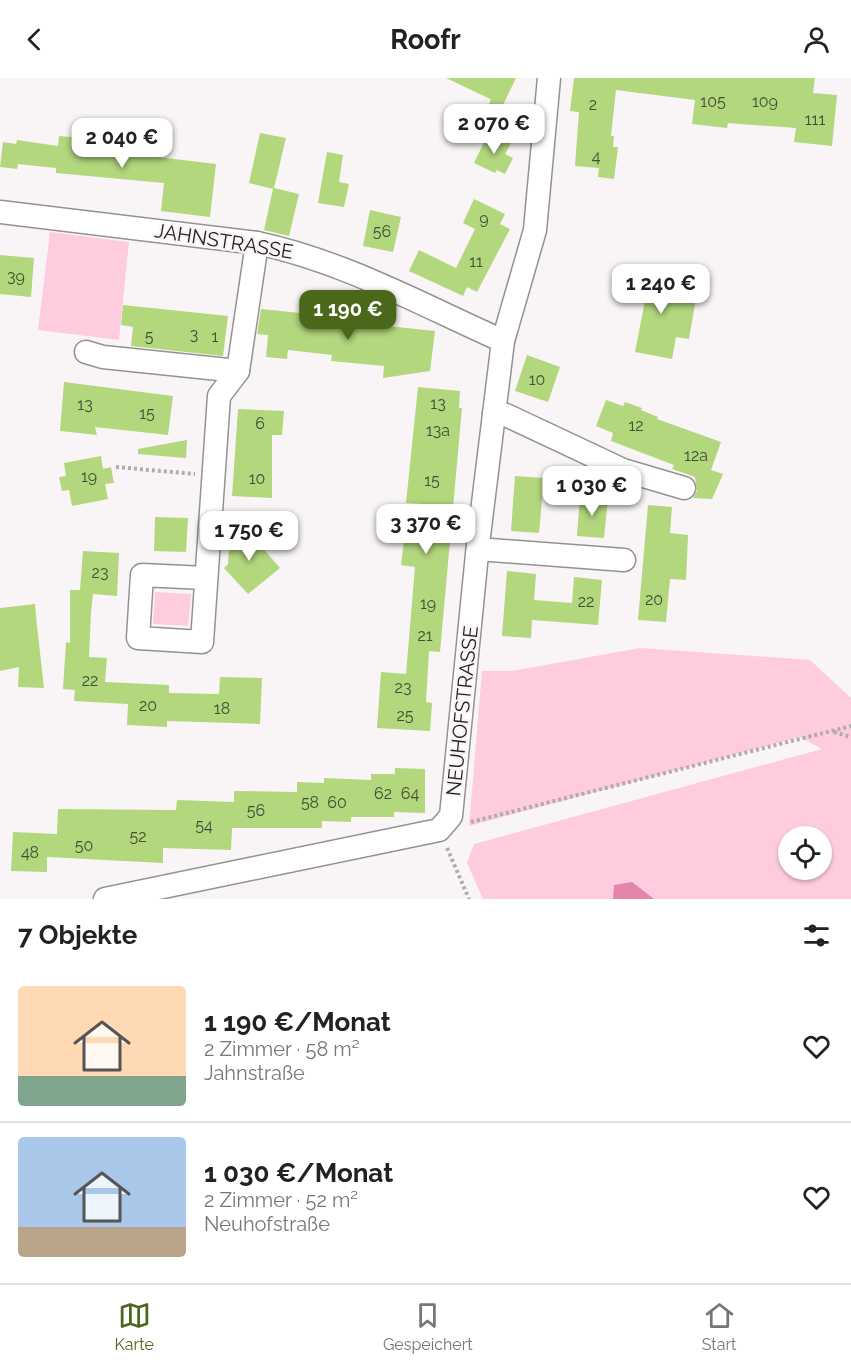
<!DOCTYPE html>
<html lang="de">
<meta charset="utf-8">
<style>
body{margin:0;font-family:Raleway,sans-serif;background:#f2f2f2;color:#222;height:100vh;display:flex;flex-direction:column;font-size:22px;white-space:nowrap}
*{box-sizing:border-box;margin:0}
p{font-size:20px;color:#767676}
.icon{flex:none;width:33px;height:33px;fill:none;stroke:currentColor;stroke-width:2;stroke-linecap:round;stroke-linejoin:round}
.map{position:relative;height:821px;overflow:hidden}
.details{display:flex;flex-direction:column;background:#fff;flex:1}
.details>*{flex:none}
.buttons{position:absolute;left:778px;top:748px;display:grid;gap:12px}
.buttons a{display:grid;place-items:center;width:54px;height:54px;border-radius:50%;background:#fff;box-shadow:0 2px 4px #0004;font-size:30px}
.price{position:absolute;translate:-50% -51px;padding:0 14px;border-radius:12px;background:#fff;color:#222;font-size:20px;line-height:39px;filter:drop-shadow(0 2px 3px #0008)}
.price::after{content:'';position:absolute;left:50%;top:36px;width:18px;height:14px;margin-left:-9px;background:inherit;clip-path:polygon(0 0,100% 0,50% 100%)}
.price.active{background:#4b6719;color:#fff}
ul{padding:0;list-style:none}
li{display:flex;align-items:center;gap:18px;height:150px;padding:0 18px}
li+li{border-top:2px solid #e0e0e0}
li span{display:grid;place-items:center;flex:none;width:168px;height:120px;border-radius:6px;color:#555}
li>.icon{margin-inline-start:auto}
span .icon{width:72px;height:72px;fill:#fffc;stroke-width:1}
li b{font-size:26px}
h2{display:flex;justify-content:space-between;align-items:center;height:72px;padding:0 18px;font-size:26px}
header{display:flex;justify-content:space-between;align-items:center;height:78px;padding:0 18px;background:#fff;font-size:27px;font-weight:700}
.tabs{display:flex;justify-content:space-around;align-items:center;height:84px;border-top:2px solid #e0e0e0;background:#fff;font-size:16px;color:#767676}
.tabs a{display:grid;justify-items:center;gap:3px}
.tabs .active{color:#4b6719}
.map>svg:first-child{display:block}
.green{fill:#feccde;fill-rule:evenodd}
.water{fill:#e486ac}
.building{fill:#b2d77d}
.lines{fill:none;stroke-linecap:round;stroke-linejoin:round}
.minor-casing{stroke:#949192;stroke-width:25}
.path{stroke:#afacac;stroke-width:4;stroke-dasharray:3 3;stroke-linecap:butt}
.minor{stroke:#fff;stroke-width:22}
.labels{text-anchor:middle;dominant-baseline:central;stroke-width:5;stroke-linejoin:round;paint-order:stroke}
.number-label{font-size:16px;fill:#444d36}
.street-label{font-size:20px;fill:#201f1f;stroke:#f9f5f6}
</style>
<header><svg class="icon" aria-label="back" viewBox="0 0 24 24"><path d="M15 5l-7 7 7 7"/></svg>Roofr<svg class="icon" aria-label="person" viewBox="0 0 24 24"><circle cx="12" cy="8" r="4"/><path d="M4 21q1-7 8-7t8 7"/></svg></header>
<div class="map">
<svg width="851" height="821" viewBox="0 0 851 821">
<rect width="100%" height="100%" fill="#f9f5f6"/>
<g class="green">
<polygon points="50,154 129,164 119,262 38,252"/>
<polygon points="155,514 191,516 188,548 153,546"/>
<path d="M640,570L810,582L851,620V821H483L467,785L474,766L822,671L800,659L469,748L482,593H512ZM789,759H822V792H789Z"/>
</g>
<polygon class="water" points="632,804 654,821 613,821 614,807"/>
<g class="building">
<polygon points="446,0 516,0 503,27"/>
<polygon points="574,0 815,0 813,15 837,17 832,68 794,64 796,50 728,45 727,50 692,46 695,22 616,12 611,58 614,58 613,69 618,69 614,101 598,99 599,90 575,88 579,34 570,33"/>
<polygon points="491,21 509,29 501,45 484,38"/>
<polygon points="489,54 511,65 505,76 513,80 505,96 497,92 495,95 474,85"/>
<polygon points="260,55 286,60 274,110 299,116 289,158 264,152 273,111 249,105"/>
<polygon points="59,58 142,66 141,77 216,86 210,139 161,133 164,105 56,95 56,90 18,86 17,91 0,89 3,64 16,66 17,62 58,68"/>
<polygon points="327,74 343,77 339,104 349,106 344,129 318,125"/>
<polygon points="474,121 505,136 500,146 510,151 477,214 467,209 463,218 409,193 419,172 456,190 475,151 463,145"/>
<polygon points="370,132 401,139 393,174 363,168"/>
<polygon points="0,177 34,180 31,219 0,216"/>
<polygon points="636,192 657,195 656,202 678,206 676,216 696,220 689,261 676,259 672,281 635,274 645,223 631,220"/>
<polygon points="123,227 228,238 223,278 131,268 133,249 121,247"/>
<polygon points="261,231 370,242 369,246 435,253 430,293 383,300 384,288 331,283 332,277 288,272 287,281 266,279 268,257 257,256"/>
<polygon points="527,277 560,289 548,324 515,313"/>
<polygon points="64,304 173,318 168,357 95,349 97,357 60,353"/>
<polygon points="418,309 460,313 459,330 462,330 440,574 429,573 426,624 432,625 430,653 377,650 381,594 406,596 415,489 401,487 404,463 421,464 425,426 406,425"/>
<polygon points="606,322 623,328 625,324 642,330 641,332 658,339 657,341 721,364 711,392 723,396 712,421 693,420 697,413 695,399 672,391 674,387 611,363 613,355 596,348"/>
<polygon points="238,331 284,333 282,357 272,357 272,420 232,418"/>
<polygon points="187,362 186,380 138,376 138,371"/>
<polygon points="101,378 103,391 111,389 114,405 105,406 108,421 72,428 69,412 62,413 59,399 66,398 64,385"/>
<polygon points="515,398 544,400 539,455 511,453"/>
<polygon points="580,418 608,420 604,460 577,458"/>
<polygon points="648,427 672,429 670,455 688,457 686,502 670,501 666,544 638,542"/>
<polygon points="155,439 188,440 186,474 154,473"/>
<polygon points="230,457 260,458 260,467 280,490 248,516 224,490 228,486"/>
<polygon points="83,473 119,475 117,518 93,516 91,534 89,579 107,580 105,604 169,607 169,615 219,616 220,599 262,600 260,646 167,643 167,649 127,647 128,626 74,623 75,612 63,611 66,564 70,565 70,512 80,512"/>
<polygon points="507,493 536,496 534,522 572,525 574,499 602,502 598,547 532,542 531,560 502,558"/>
<polygon points="35,526 37,548 44,610 18,609 19,589 0,593 0,530"/>
<polygon points="395,690 425,691 425,735 394,734 394,739 351,739 351,744 322,743 322,750 232,750 231,772 163,770 163,785 47,779 47,794 11,793 13,754 57,756 58,731 176,732 177,722 234,724 234,713 297,714 297,704 324,705 324,700 371,702 371,696 395,696"/>
</g>
<g class="lines">
<defs>
<g id="minor">
<path d="M0,134L257,165C343,183 422,227 503,263"/>
<polyline points="86,274 103,279 238,293"/>
<polyline points="494,336 506,337 623,392 684,410"/>
<polyline points="478,471 624,482"/>
<polyline points="205,500 142,497 138,560 202,564 219,318 238,293 257,165"/>
<polyline points="105,821 439,752 451,738 478,466 503,263 535,152 549,0"/>
</g>
</defs>
<use href="#minor" class="minor-casing"/>
<g class="path">
<polyline points="116,389 195,396"/>
<polyline points="834,654 851,659"/>
<polyline points="471,744 851,648"/>
<polyline points="447,770 469,821"/>
</g>
<use href="#minor" class="minor"/>
</g>
<g class="labels">
<g class="number-label">
<text x="713" y="23">105</text>
<text x="765" y="23">109</text>
<text x="593" y="26">2</text>
<text x="815" y="41">111</text>
<text x="596" y="78">4</text>
<text x="484" y="140">9</text>
<text x="382" y="153">56</text>
<text x="476" y="183">11</text>
<text x="16" y="198">39</text>
<text x="194" y="256">3</text>
<text x="149" y="258">5</text>
<text x="215" y="258">1</text>
<text x="537" y="301">10</text>
<text x="438" y="325">13</text>
<text x="85" y="326">13</text>
<text x="147" y="335">15</text>
<text x="260" y="345">6</text>
<text x="636" y="347">12</text>
<text x="438" y="352">13a</text>
<text x="696" y="377">12a</text>
<text x="89" y="398">19</text>
<text x="257" y="400">10</text>
<text x="432" y="402">15</text>
<text x="100" y="494">23</text>
<text x="654" y="521">20</text>
<text x="586" y="523">22</text>
<text x="428" y="525">19</text>
<text x="425" y="557">21</text>
<text x="90" y="602">22</text>
<text x="403" y="609">23</text>
<text x="148" y="627">20</text>
<text x="222" y="630">18</text>
<text x="405" y="637">25</text>
<text x="383" y="715">62</text>
<text x="410" y="715">64</text>
<text x="310" y="724">58</text>
<text x="337" y="724">60</text>
<text x="256" y="732">56</text>
<text x="204" y="747">54</text>
<text x="138" y="758">52</text>
<text x="84" y="767">50</text>
<text x="30" y="774">48</text>
</g>
<g class="street-label">
<text transform="translate(224 163) rotate(9)">JAHNSTRASSE</text>
<text transform="translate(462 633) rotate(-84)">NEUHOFSTRASSE</text>
</g>
</g>
</svg>
<div class="buttons">
<a><svg class="icon" aria-label="locate" viewBox="0 0 24 24"><circle cx="12" cy="12" r="6"/><path d="M12 2v4M12 18v4M2 12h4M18 12h4"/></svg></a>
</div>
<b class="price" style="left:494px;top:77px">2 070 €</b>
<b class="price" style="left:122px;top:91px">2 040 €</b>
<b class="price" style="left:661px;top:237px">1 240 €</b>
<b class="price active" style="left:348px;top:263px">1 190 €</b>
<b class="price" style="left:592px;top:439px">1 030 €</b>
<b class="price" style="left:426px;top:477px">3 370 €</b>
<b class="price" style="left:249px;top:484px">1 750 €</b>
</div>
<section class="details">
<h2>7 Objekte<svg class="icon" aria-label="filters" viewBox="0 0 24 24"><path d="M4 7h16M4 17h16"/><circle cx="9" cy="7" r="2"/><circle cx="15" cy="17" r="2"/></svg></h2>
<ul>
<li><span style="background:linear-gradient(#ffd9b3 75%,#7fa58c 0)"><svg class="icon" aria-label="home" viewBox="0 0 24 24"><path d="M3 11l9-7 9 7M6 9v11h12V9"/></svg></span><div><b>1 190 €/Monat</b><p>2 Zimmer · 58 m²</p><p>Jahnstraße</p></div><svg class="icon" aria-label="heart" viewBox="0 0 24 24"><path d="M12 20l-8-8c-3-5 5-10 8-4 3-6 11-1 8 4z"/></svg></li>
<li><span style="background:linear-gradient(#a9c7e8 75%,#b9a48a 0)"><svg class="icon" aria-label="home" viewBox="0 0 24 24"><path d="M3 11l9-7 9 7M6 9v11h12V9"/></svg></span><div><b>1 030 €/Monat</b><p>2 Zimmer · 52 m²</p><p>Neuhofstraße</p></div><svg class="icon" aria-label="heart" viewBox="0 0 24 24"><path d="M12 20l-8-8c-3-5 5-10 8-4 3-6 11-1 8 4z"/></svg></li>
</ul>
</section>
<nav class="tabs">
<a class="active"><svg class="icon" aria-label="map" viewBox="0 0 24 24"><path d="M3 6l6-2 6 2 6-2v14l-6 2-6-2-6 2zM9 4v14M15 6v14"/></svg>Karte</a>
<a><svg class="icon" aria-label="saved" viewBox="0 0 24 24"><path d="M7 4h10v16l-5-4-5 4z"/></svg>Gespeichert</a>
<a><svg class="icon" aria-label="home" viewBox="0 0 24 24"><path d="M3 11l9-7 9 7M6 9v11h12V9"/></svg>Start</a>
</nav>
